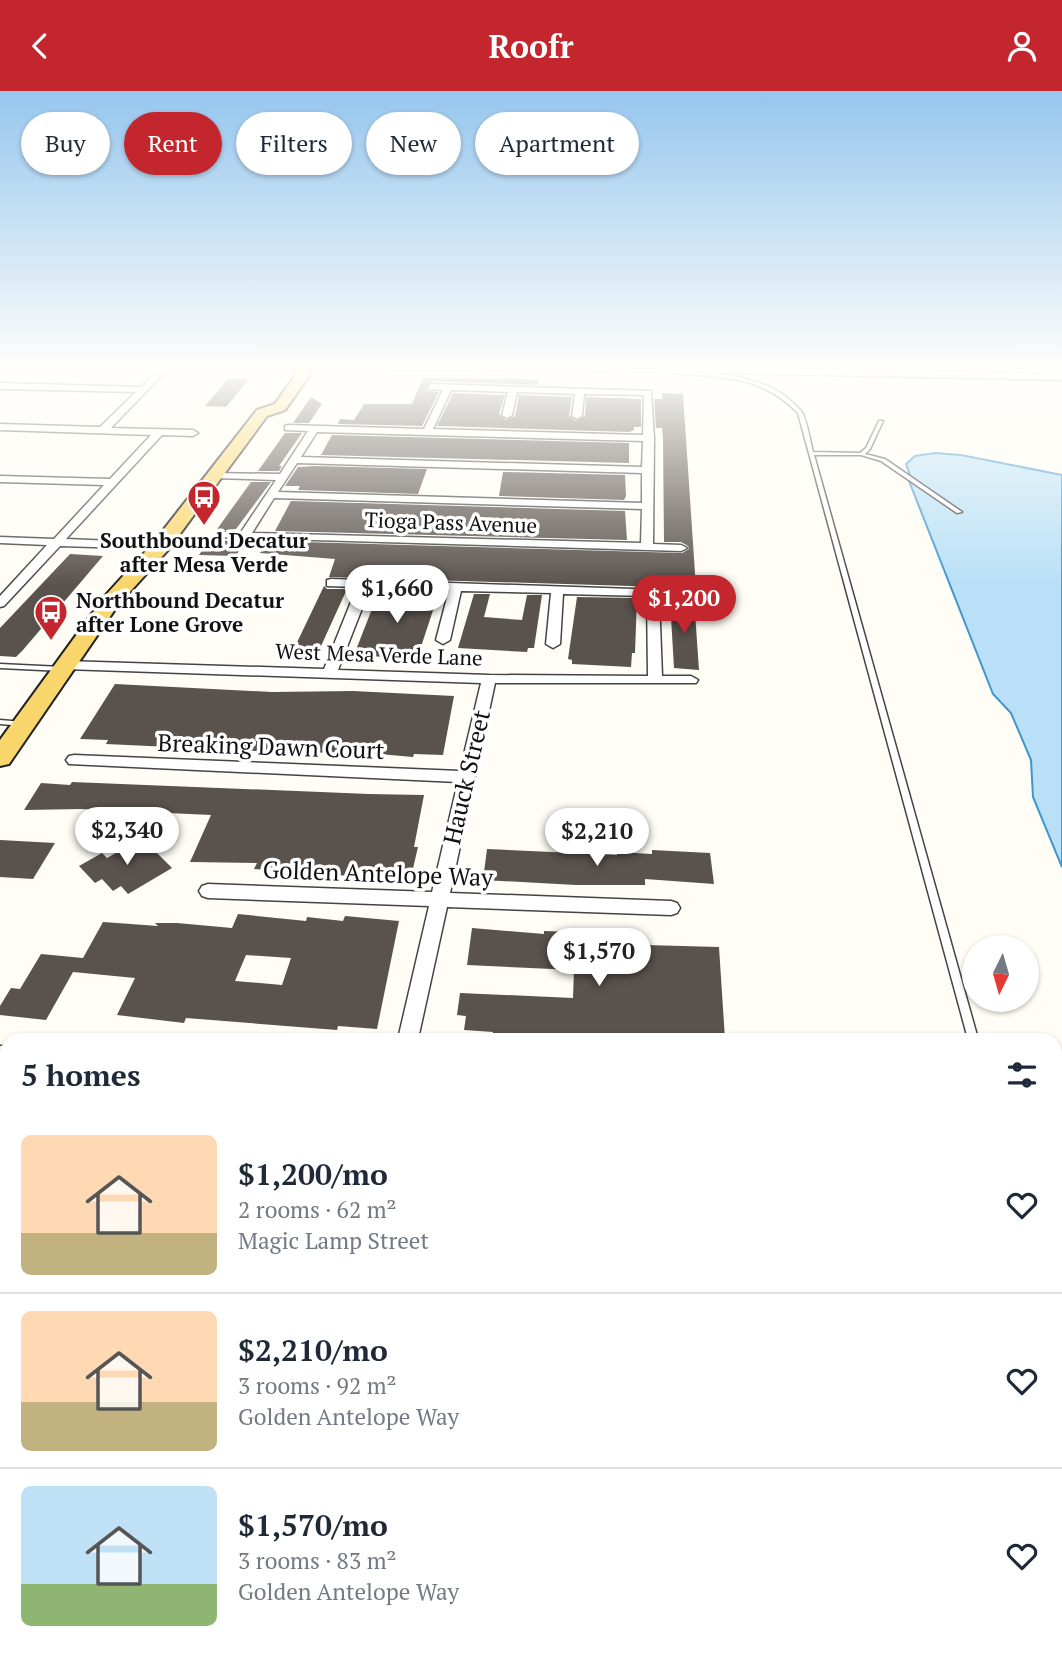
<!DOCTYPE html>
<meta charset="utf-8">
<style>
body{margin:0;font-family:"PT Serif",serif;background:#f6f6f7;color:#1f2937;height:100vh;display:flex;flex-direction:column;font-size:26px;white-space:nowrap}
*{box-sizing:border-box;margin:0}
p{font-size:23px;color:#747a83}
.icon{flex:none;width:38px;height:38px;fill:none;stroke:currentColor;stroke-width:2;stroke-linecap:round;stroke-linejoin:round}
.map{position:relative;flex:1;overflow:hidden}
.panel{position:absolute;left:0px;top:942px;width:1062px;height:625px;display:flex;flex-direction:column;background:#fff;border-radius:21px 21px 0 0;box-shadow:0 2px 5px #0004}
.panel>*{flex:none}
.top-card{position:absolute;left:21px;top:21px;width:700px;height:63px;display:flex;gap:14px}
.needle{width:46px;rotate:185deg}
.buttons{position:absolute;left:962px;top:844px;display:grid;gap:14px}
.buttons a{display:grid;place-items:center;width:77px;height:77px;border-radius:50%;background:#fff;box-shadow:0 2px 5px #0004;font-size:35px}
.price{position:absolute;translate:-50% -60px;padding:0 16px;border-radius:24px;background:#fff;color:#222;font-size:23px;line-height:46px;filter:drop-shadow(0 2px 4px #0008)}
.price::after{content:'';position:absolute;left:50%;top:42px;width:21px;height:16px;margin-left:-10px;background:inherit;clip-path:polygon(0 0,100% 0,50% 100%)}
.price.current{background:#c4262e;color:#fff}
ul{padding:0;list-style:none}
li{display:flex;align-items:center;gap:21px;height:175px;padding:0 21px}
li+li{border-top:2px solid #e0e1e3}
li span{display:grid;place-items:center;flex:none;width:196px;height:140px;border-radius:10px;color:#555}
li>.icon{margin-inline-start:auto}
span .icon{width:84px;height:84px;fill:#fffc;stroke-width:1}
li b{font-size:30px}
h2{display:flex;justify-content:space-between;align-items:center;height:84px;padding:0 21px;font-size:30px}
.pill{padding:0 24px;border-radius:32px;background:#fff;box-shadow:0 2px 5px #0004;font-size:24px;line-height:63px}
.pill.current{background:#c4262e;color:#fff}
header{display:flex;justify-content:space-between;align-items:center;height:91px;padding:0 21px;background:#c4262e;color:#fff;font-size:32px;font-weight:700}
.map>svg:first-child{display:block}
.water{fill:#b9e0f7;stroke:#3f96cf;stroke-width:2}
.building{fill:#5a524d;fill-rule:evenodd}
.lines{fill:none;stroke-linecap:round;stroke-linejoin:round}
.service-casing{stroke:#444;stroke-width:3}
.minor-casing{stroke:#444;stroke-width:3}
.tertiary-casing{stroke:#444;stroke-width:3}
.primary-casing{stroke:#222;stroke-width:4}
.service{fill:#fff;fill-rule:evenodd}
.minor{fill:#fff;fill-rule:evenodd}
.tertiary{fill:#fff;fill-rule:evenodd}
.primary{fill:#f9d66b;fill-rule:evenodd}
.labels{text-anchor:middle;dominant-baseline:central;stroke-width:7;stroke-linejoin:round;paint-order:stroke}
.far-street-label{font-size:21px;fill:#111;stroke:#fff}
.far-poi-label{font-size:21px;font-weight:bold;fill:#111;stroke:#fff}
.street-label{font-size:24px;fill:#111;stroke:#fff}
</style>
<header><svg class="icon" aria-label="back" viewBox="0 0 24 24"><path d="M15 5l-7 7 7 7"/></svg>Roofr<svg class="icon" aria-label="person" viewBox="0 0 24 24"><circle cx="12" cy="8" r="4"/><path d="M4 21q1-7 8-7t8 7"/></svg></header>
<div class="map">
<svg width="1062" height="1566" viewBox="0 0 1062 1566">
<rect width="100%" height="100%" fill="#fffdf5"/>
<polygon class="water" points="935,362 961,364 1062,384 1062,776 1033,706 1031,669 1011,622 993,603 909,390 910,384 906,373 915,365"/>
<g class="building">
<polygon points="423,287 525,288 539,290 538,294 431,290 426,300 439,301 422,335 338,333 340,328 354,329 364,313 412,313"/>
<polygon points="228,288 249,288 226,316 205,315"/>
<polygon points="453,302 505,304 499,323 506,329 515,325 519,304 572,306 569,325 576,330 585,325 586,306 641,308 641,336 634,336 634,339 629,341 437,335"/>
<polygon points="662,302 683,303 696,497 329,486 335,468 260,462 268,450 682,462 689,458 688,455 681,451 664,451 663,347 662,337 656,337 654,308 662,308"/>
<polygon points="311,306 322,313 309,332 293,332"/>
<polygon points="285,342 302,342 279,375 282,375 279,380 258,380"/>
<polygon points="332,344 629,352 629,372 321,364"/>
<polygon points="298,376 315,375 427,378 418,403 298,399 300,395 285,395"/>
<polygon points="503,381 625,384 626,405 624,409 499,405"/>
<polygon points="251,391 271,391 236,438 215,441"/>
<polygon points="291,410 625,420 627,449 275,440"/>
<polygon points="212,445 216,449 244,451 236,465 199,464"/>
<polygon points="70,463 103,465 23,559 16,566 0,565 0,537"/>
<polygon points="324,495 327,498 347,498 316,566 291,564"/>
<polygon points="379,500 439,501 417,568 354,564"/>
<polygon points="474,503 490,503 484,526 522,529 527,504 542,504 534,557 528,557 527,561 458,557"/>
<polygon points="577,506 637,507 635,562 632,562 631,576 572,573 572,569 568,568"/>
<polygon points="694,507 699,579 674,577 670,509 689,510"/>
<polygon points="115,593 272,601 353,600 454,605 443,664 414,663 413,666 356,661 298,662 106,653 108,649 80,648"/>
<polygon points="72,691 369,703 424,704 414,756 418,756 411,786 364,786 254,778 257,772 190,771 211,724 81,718 24,719 41,692 70,694"/>
<polygon points="142,747 172,777 128,803 121,795 113,800 102,788 95,792 79,775 102,762 107,767"/>
<polygon points="0,749 55,752 33,788 0,786"/>
<polygon points="487,758 617,764 617,761 652,763 652,759 710,762 714,793 645,788 645,794 576,794 483,789"/>
<path d="M238,823L306,830L307,826L343,830L345,825L399,830L377,938L338,935L337,939L186,927L184,932L117,924L135,887L73,881L46,929L0,924V915L11,897L20,898L41,863L83,867L103,831L158,835L155,832H177L232,837ZM246,864L291,867L282,894L235,890Z"/>
<polygon points="472,837 544,843 544,840 573,841 599,844 599,847 645,849 645,854 719,856 725,948 565,946 537,948 492,946 493,941 464,939 466,925 457,924 460,902 573,907 574,879 467,874"/>
</g>
<g class="lines">
<defs>
<g id="service">
<path d="M661,279C702,282 761,280 792,311C796,315 801,319 803,323C808,335 810,349 813,361L860,362L866,357L879,330H883L870,358L865,363L885,368L962,421L957,422L881,370L861,364H814L978,948H968L798,322C757,280 713,287 660,281Z"/>
<polygon points="0,573 62,576 65,578 62,580 0,577"/>
<polygon points="0,629 23,631 27,633 23,635 0,633"/>
<polygon points="1055,1237 1060,1238 1062,1245 1062,1274 1057,1272 1055,1266"/>
</g>
<g id="minor">
<polygon points="155,282 162,284 111,337 193,339 198,342 193,345 162,344 66,448 161,452 167,455 161,458 60,455 4,515 0,516 0,505 47,454 0,452 0,446 54,448 104,394 0,391 0,385 110,388 151,344 0,339 0,333 100,336 136,301 0,298 0,292 141,296"/>
<path d="M431,293L651,300L654,347L653,453L681,454L687,457L681,460L216,446L214,444L220,441H241L276,389L215,387L211,386V382L280,383L308,340L285,339V335L288,334L424,338L443,299L428,298ZM451,299L508,301L502,324L507,327L512,324L517,301L575,303L572,325L577,328L582,325L584,303L644,304L643,344L433,338ZM317,341L643,350L642,376L301,366ZM297,372L642,382V412L278,401ZM274,407L642,418L641,452L252,442Z"/>
<path d="M331,488L693,500L695,503L689,507L659,506L662,585H691L698,589L696,592H495L450,802L671,810L677,812L680,817L677,822L671,824L447,816L418,948H398L429,815L208,807L202,805L199,800L202,795L208,793L432,801L458,691L69,673L66,669L69,665L74,664L460,680L481,592L65,578L58,574L65,570L324,578L357,496L327,495V489ZM370,497L449,499L436,549L443,553L450,549L461,500L551,502L546,553L553,557L560,553L563,503L647,505L648,585L489,584L338,579Z"/>
<rect x="0" y="955" width="7" height="18"/>
<rect x="0" y="1178" width="7" height="24"/>
<polygon points="0,1509 7,1510 7,1542 0,1541"/>
<polygon points="260,1559 292,1559 290,1566 258,1566"/>
<polygon points="473,1559 505,1559 504,1566 472,1566"/>
<rect x="779" y="1559" width="32" height="7"/>
</g>
<polygon id="tertiary" points="379,276 710,276 1062,283 1062,289 682,281 384,279"/>
<polygon id="primary" points="293,276 306,276 311,282 285,319 267,325 168,459 118,514 9,673 0,675 0,649 104,506 154,451 257,319 275,313 297,282"/>
</defs>
<use href="#service" class="service-casing"/>
<use href="#minor" class="minor-casing"/>
<use href="#tertiary" class="tertiary-casing"/>
<use href="#primary" class="primary-casing"/>
<use href="#service" class="service"/>
<use href="#minor" class="minor"/>
<use href="#tertiary" class="tertiary"/>
<use href="#primary" class="primary"/>
</g>
<linearGradient id="sky" x2="0" y2="1"><stop stop-color="#95c6ee"/><stop offset="0.56" stop-color="#fffefa"/><stop offset="1" stop-color="#fffefa" stop-opacity="0"/></linearGradient>
<rect width="1062" height="495" fill="url(#sky)"/>
<defs>
<symbol id="bus-pin" viewBox="-11 -11 22 30"><path d="M0 17L-7.5 6A9.5 9.5 0 1 1 7.5 6Z" fill="#c4262e" stroke="#fff"/><path d="M-5-6H5V4H4V6H2V4H-2V6H-4V4H-5ZM-3.5-4V0h7V-4ZM-3.5 1.2v1.5H-2V1.2ZM2 1.2v1.5H3.5V1.2Z" fill="#fff"/></symbol>
</defs>
<g fill-rule="evenodd">
<use href="#bus-pin" x="185" y="387" width="38" height="52"/>
<use href="#bus-pin" x="32" y="502" width="38" height="52"/>
</g>
<g class="labels">
<g class="far-street-label">
<text transform="translate(451 431) rotate(2)">Tioga Pass Avenue</text>
<text transform="translate(379 563) rotate(2)">West Mesa Verde Lane</text>
</g>
<g class="far-poi-label">
<text x="204" y="449">Southbound Decatur<tspan x="204" dy="24">after Mesa Verde</tspan></text>
<text x="76" y="509" text-anchor="start">Northbound Decatur<tspan x="76" dy="24">after Lone Grove</tspan></text>
</g>
<g class="street-label">
<text transform="translate(271 655) rotate(2)">Breaking Dawn Court</text>
<text transform="translate(466 686) rotate(-77)">Hauck Street</text>
<text transform="translate(378 782) rotate(2)">Golden Antelope Way</text>
</g>
</g>
</svg>
<div class="buttons">
<a><svg class="needle" viewBox="-14 -14 28 28"><path d="M0-13l5 13h-10z" fill="#e53935"/><path d="M0 13l5-13h-10z" fill="#747a83"/></svg></a>
</div>
<b class="price" style="left:397px;top:534px">$1,660</b>
<b class="price current" style="left:684px;top:544px">$1,200</b>
<b class="price" style="left:127px;top:776px">$2,340</b>
<b class="price" style="left:597px;top:777px">$2,210</b>
<b class="price" style="left:599px;top:897px">$1,570</b>
<div class="top-card">
<a class="pill">Buy</a>
<a class="pill current">Rent</a>
<a class="pill">Filters</a>
<a class="pill">New</a>
<a class="pill">Apartment</a>
</div>
<section class="panel">
<h2>5 homes<svg class="icon" aria-label="filters" viewBox="0 0 24 24"><path d="M4 7h16M4 17h16"/><circle cx="9" cy="7" r="2"/><circle cx="15" cy="17" r="2"/></svg></h2>
<ul>
<li><span style="background:linear-gradient(#ffd9b3 70%,#c2b280 0)"><svg class="icon" aria-label="home" viewBox="0 0 24 24"><path d="M3 11l9-7 9 7M6 9v11h12V9"/></svg></span><div><b>$1,200/mo</b><p>2 rooms · 62 m²</p><p>Magic Lamp Street</p></div><svg class="icon" aria-label="heart" viewBox="0 0 24 24"><path d="M12 20l-8-8c-3-5 5-10 8-4 3-6 11-1 8 4z"/></svg></li>
<li><span style="background:linear-gradient(#ffd9b3 65%,#c2b280 0)"><svg class="icon" aria-label="home" viewBox="0 0 24 24"><path d="M3 11l9-7 9 7M6 9v11h12V9"/></svg></span><div><b>$2,210/mo</b><p>3 rooms · 92 m²</p><p>Golden Antelope Way</p></div><svg class="icon" aria-label="heart" viewBox="0 0 24 24"><path d="M12 20l-8-8c-3-5 5-10 8-4 3-6 11-1 8 4z"/></svg></li>
<li><span style="background:linear-gradient(#bfe0f5 70%,#8fb573 0)"><svg class="icon" aria-label="home" viewBox="0 0 24 24"><path d="M3 11l9-7 9 7M6 9v11h12V9"/></svg></span><div><b>$1,570/mo</b><p>3 rooms · 83 m²</p><p>Golden Antelope Way</p></div><svg class="icon" aria-label="heart" viewBox="0 0 24 24"><path d="M12 20l-8-8c-3-5 5-10 8-4 3-6 11-1 8 4z"/></svg></li>
</ul>
</section>
</div>
